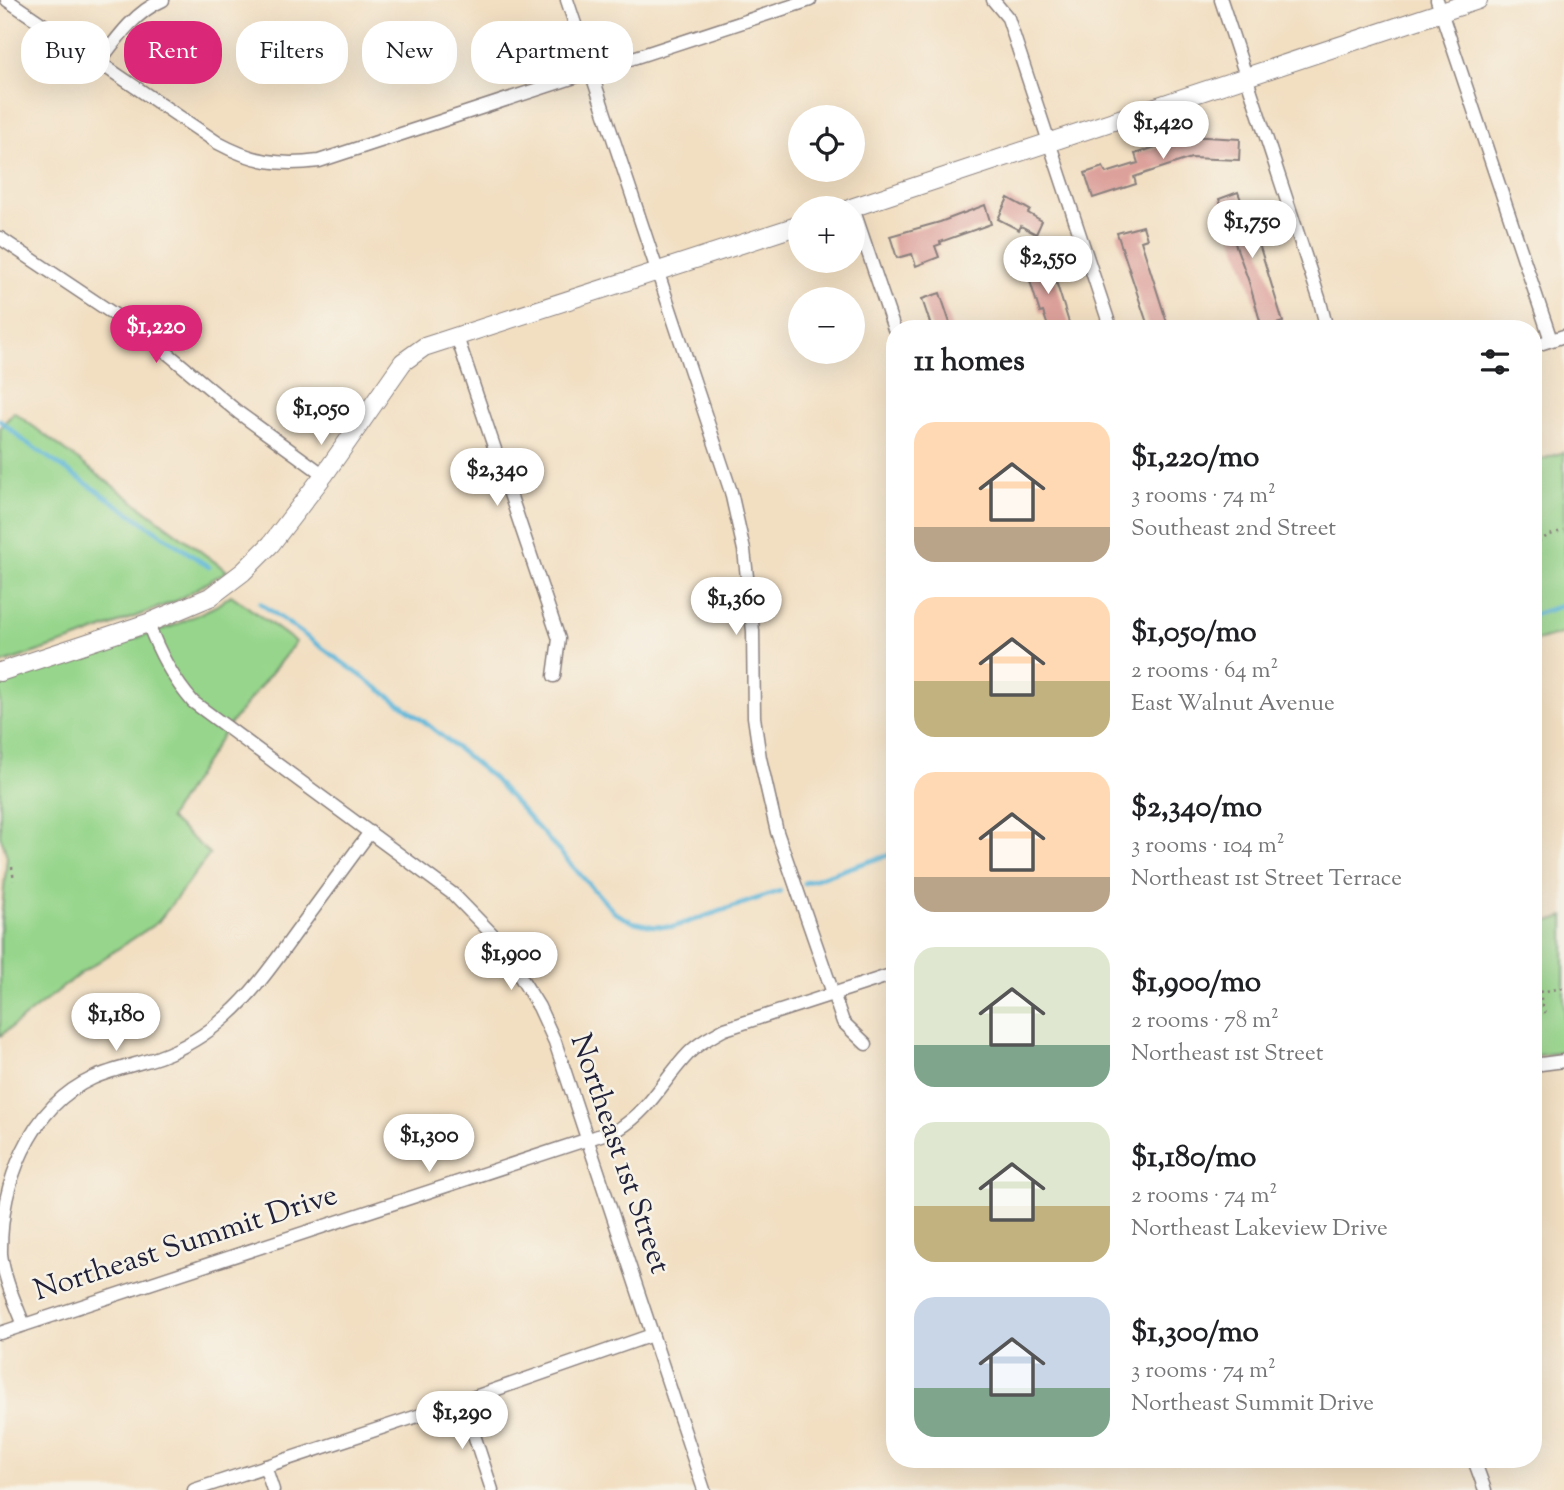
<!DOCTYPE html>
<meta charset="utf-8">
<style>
body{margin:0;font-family:"Sorts Mill Goudy",serif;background:#f6f6f6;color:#202124;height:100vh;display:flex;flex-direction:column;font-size:26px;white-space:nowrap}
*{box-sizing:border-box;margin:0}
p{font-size:23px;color:#757577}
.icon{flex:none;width:38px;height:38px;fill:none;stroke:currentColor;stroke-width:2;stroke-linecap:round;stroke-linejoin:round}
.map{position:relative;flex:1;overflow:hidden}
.sheet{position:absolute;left:886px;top:320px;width:656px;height:1148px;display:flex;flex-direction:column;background:#fff;border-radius:28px;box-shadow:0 7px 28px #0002}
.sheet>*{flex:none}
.banner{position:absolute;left:21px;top:21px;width:665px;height:63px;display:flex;gap:14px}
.buttons{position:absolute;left:788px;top:105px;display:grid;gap:14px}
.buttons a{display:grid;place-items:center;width:77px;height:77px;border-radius:50%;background:#fff;box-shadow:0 7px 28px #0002;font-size:35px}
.price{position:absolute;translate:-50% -60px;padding:0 16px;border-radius:24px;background:#fff;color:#222;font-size:23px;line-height:46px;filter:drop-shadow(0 2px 4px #0008)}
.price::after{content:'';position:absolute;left:50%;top:42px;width:21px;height:16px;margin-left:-10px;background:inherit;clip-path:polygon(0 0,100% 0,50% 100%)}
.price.current{background:#db2777;color:#fff}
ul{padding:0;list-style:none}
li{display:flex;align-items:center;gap:21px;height:175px;padding:0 28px}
li span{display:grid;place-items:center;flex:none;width:196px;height:140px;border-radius:21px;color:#555}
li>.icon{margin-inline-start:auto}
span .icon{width:84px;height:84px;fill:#fffc;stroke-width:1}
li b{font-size:30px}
h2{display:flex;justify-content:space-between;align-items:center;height:84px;padding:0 28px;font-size:30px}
.chip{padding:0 24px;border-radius:28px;background:#fff;box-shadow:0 7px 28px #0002;font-size:24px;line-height:63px}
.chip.current{background:#db2777;color:#fff}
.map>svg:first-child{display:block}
.green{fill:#96d58b;stroke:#5c7c63;stroke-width:2}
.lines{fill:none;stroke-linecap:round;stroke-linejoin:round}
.stream{stroke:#5bb6d9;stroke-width:4.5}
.building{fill:#dda19b}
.street-casing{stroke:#8a807e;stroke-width:15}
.secondary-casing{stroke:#8a807e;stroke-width:20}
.path{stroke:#8a807e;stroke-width:2.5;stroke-dasharray:2 5;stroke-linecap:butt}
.street{stroke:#fff;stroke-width:12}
.secondary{stroke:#fff;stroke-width:18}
.labels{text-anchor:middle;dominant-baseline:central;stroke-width:5;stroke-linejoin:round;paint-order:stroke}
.street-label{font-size:30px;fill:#22223b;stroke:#f7f3e8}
</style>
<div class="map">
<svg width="1564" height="1490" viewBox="0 0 1564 1490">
<rect width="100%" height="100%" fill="#f7f3e8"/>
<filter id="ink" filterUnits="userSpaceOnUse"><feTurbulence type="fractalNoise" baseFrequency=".0143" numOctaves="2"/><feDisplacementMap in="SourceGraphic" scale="14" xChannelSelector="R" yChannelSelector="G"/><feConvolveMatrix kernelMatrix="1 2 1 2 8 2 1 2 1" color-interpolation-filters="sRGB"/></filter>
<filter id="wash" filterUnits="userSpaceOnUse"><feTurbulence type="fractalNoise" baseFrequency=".00686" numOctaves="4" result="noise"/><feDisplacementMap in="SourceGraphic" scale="28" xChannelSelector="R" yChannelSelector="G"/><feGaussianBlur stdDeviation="1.57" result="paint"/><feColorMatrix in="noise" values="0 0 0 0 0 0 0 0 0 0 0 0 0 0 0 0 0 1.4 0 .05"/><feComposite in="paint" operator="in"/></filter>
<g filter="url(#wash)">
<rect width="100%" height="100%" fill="#f2dfc2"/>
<g class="green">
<polygon points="14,412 227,571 176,601 76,639 0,664 0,428"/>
<polygon points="1564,452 1564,633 1533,642 1533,462"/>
<polygon points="231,595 296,642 227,728 169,818 210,854 158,922 80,974 0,1036 0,933 7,856 0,835 0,682 173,626 216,606"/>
<polygon points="1564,916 1564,1052 1533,1056 1533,926"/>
</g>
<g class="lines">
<g class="stream">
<polyline points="0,420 24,441 209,567"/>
<polyline points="260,603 421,719 492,777 615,913 633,922 652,926 673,927 780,891"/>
<polyline points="1533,615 1564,605"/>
<polyline points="804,883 894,853"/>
</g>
</g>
<g id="blocks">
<g class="building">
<polygon points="1188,136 1240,139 1239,160 1191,158 1134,177 1136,184 1093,198 1085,173 1103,167 1106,173 1138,163 1135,154"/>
<polygon points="1238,192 1248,219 1251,218 1283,322 1262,328 1249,282 1219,199"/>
<polygon points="1008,198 1030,210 1028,213 1042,221 1036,234 1021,226 1019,230 998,219"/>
<polygon points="985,205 991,224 940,242 941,244 935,246 939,257 916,266 912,254 897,258 890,236 940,222"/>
<polygon points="1143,226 1147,239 1141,241 1169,329 1149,329 1117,233"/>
<polygon points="1048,261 1052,276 1054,275 1071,329 1049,329 1043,312 1040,313 1026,268"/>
<polygon points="940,293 952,329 932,329 922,299"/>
</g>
</g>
</g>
<g filter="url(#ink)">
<use href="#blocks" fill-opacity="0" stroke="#8a807e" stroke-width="2"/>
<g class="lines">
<defs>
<g id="street">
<path d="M7,0L218,143C253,162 279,166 319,161L810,0"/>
<polyline points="567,0 731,492 744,550 753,631 754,717 760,758 777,832 843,1022 866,1044"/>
<polyline points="993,0 1008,18 1111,329"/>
<polyline points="1221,0 1319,298 1327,329"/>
<polyline points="1437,0 1551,340"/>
<path d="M100,61C117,38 135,12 163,0"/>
<polyline points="853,208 894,329"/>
<polyline points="0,238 148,337 239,413 324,475"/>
<polyline points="457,337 559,639 554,676"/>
<polyline points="1533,346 1564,336"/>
<path d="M148,623C159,653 172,678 193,702L453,894L497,939L539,1007L555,1042L704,1490"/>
<polyline points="1533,811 1534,811"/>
<polyline points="1533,1065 1564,1061"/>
<path d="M24,1325C15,1302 4,1279 1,1254C0,1186 29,1107 93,1078C114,1069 138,1064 159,1057C184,1048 208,1033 227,1016C254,992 274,963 295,934C320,900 345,866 370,832"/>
<path d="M0,1333L619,1129C653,1107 662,1081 689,1053C699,1043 712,1036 725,1029L894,974"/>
<polyline points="463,1401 492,1490"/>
<polyline points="1474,1460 1485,1490"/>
<polyline points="265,1466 273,1490"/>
<polyline points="194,1490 463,1401 652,1335"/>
</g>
<g id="secondary">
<polyline points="851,208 1478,0"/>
<polyline points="0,672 148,623 210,597 243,572 271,544 324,475 403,362 424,347 800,225"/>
</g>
</defs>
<use href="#street" class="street-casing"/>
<use href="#secondary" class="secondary-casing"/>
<g class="path">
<polyline points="1533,546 1547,536 1564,530"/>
<polyline points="12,867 14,881"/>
<polyline points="1539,991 1545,1014"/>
<polyline points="1533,993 1564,988"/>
</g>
<use href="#street" class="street"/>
<use href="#secondary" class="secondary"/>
</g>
</g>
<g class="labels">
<g class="street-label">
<text transform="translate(619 1154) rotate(71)">Northeast 1st Street</text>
<text transform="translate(186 1244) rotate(-18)">Northeast Summit Drive</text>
</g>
</g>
</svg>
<div class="buttons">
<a><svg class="icon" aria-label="locate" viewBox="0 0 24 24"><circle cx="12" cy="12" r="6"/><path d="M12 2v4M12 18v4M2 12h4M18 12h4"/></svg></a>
<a>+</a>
<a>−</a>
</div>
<b class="price" style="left:1163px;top:161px">$1,420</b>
<b class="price" style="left:1252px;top:260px">$1,750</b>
<b class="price" style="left:1048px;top:296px">$2,550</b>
<b class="price current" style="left:156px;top:365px">$1,220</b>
<b class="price" style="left:321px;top:447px">$1,050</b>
<b class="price" style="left:497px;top:508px">$2,340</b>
<b class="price" style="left:736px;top:637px">$1,360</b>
<b class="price" style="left:511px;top:992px">$1,900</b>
<b class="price" style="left:116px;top:1053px">$1,180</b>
<b class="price" style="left:429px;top:1174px">$1,300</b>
<b class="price" style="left:462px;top:1451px">$1,290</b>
<div class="banner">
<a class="chip">Buy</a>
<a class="chip current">Rent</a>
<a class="chip">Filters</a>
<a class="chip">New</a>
<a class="chip">Apartment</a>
</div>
<section class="sheet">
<h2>11 homes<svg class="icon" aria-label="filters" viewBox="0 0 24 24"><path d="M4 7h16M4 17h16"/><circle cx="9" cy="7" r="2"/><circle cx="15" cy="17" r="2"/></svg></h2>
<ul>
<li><span style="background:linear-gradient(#ffd9b3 75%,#b9a48a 0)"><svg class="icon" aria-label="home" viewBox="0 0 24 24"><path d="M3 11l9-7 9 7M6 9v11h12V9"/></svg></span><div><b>$1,220/mo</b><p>3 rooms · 74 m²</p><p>Southeast 2nd Street</p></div></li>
<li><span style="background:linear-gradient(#ffd9b3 60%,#c2b280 0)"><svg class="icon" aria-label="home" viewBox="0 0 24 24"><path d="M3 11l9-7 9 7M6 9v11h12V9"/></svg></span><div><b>$1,050/mo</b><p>2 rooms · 64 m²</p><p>East Walnut Avenue</p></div></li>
<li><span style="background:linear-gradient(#ffd9b3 75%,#b9a48a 0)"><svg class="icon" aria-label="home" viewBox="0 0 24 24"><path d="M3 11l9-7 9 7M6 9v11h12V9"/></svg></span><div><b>$2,340/mo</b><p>3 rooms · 104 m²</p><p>Northeast 1st Street Terrace</p></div></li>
<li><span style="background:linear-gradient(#dfe7d0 70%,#7fa58c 0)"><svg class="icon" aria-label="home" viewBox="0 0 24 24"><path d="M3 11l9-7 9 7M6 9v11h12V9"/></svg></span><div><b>$1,900/mo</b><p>2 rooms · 78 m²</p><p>Northeast 1st Street</p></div></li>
<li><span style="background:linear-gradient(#dfe7d0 60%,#c2b280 0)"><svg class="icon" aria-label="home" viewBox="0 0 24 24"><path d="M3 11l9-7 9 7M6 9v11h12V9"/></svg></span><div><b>$1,180/mo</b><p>2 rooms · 74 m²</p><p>Northeast Lakeview Drive</p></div></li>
<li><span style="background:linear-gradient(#c9d6e8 65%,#7fa58c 0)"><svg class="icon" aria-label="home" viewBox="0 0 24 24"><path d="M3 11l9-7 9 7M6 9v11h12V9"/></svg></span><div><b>$1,300/mo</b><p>3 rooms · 74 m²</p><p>Northeast Summit Drive</p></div></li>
</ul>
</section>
</div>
